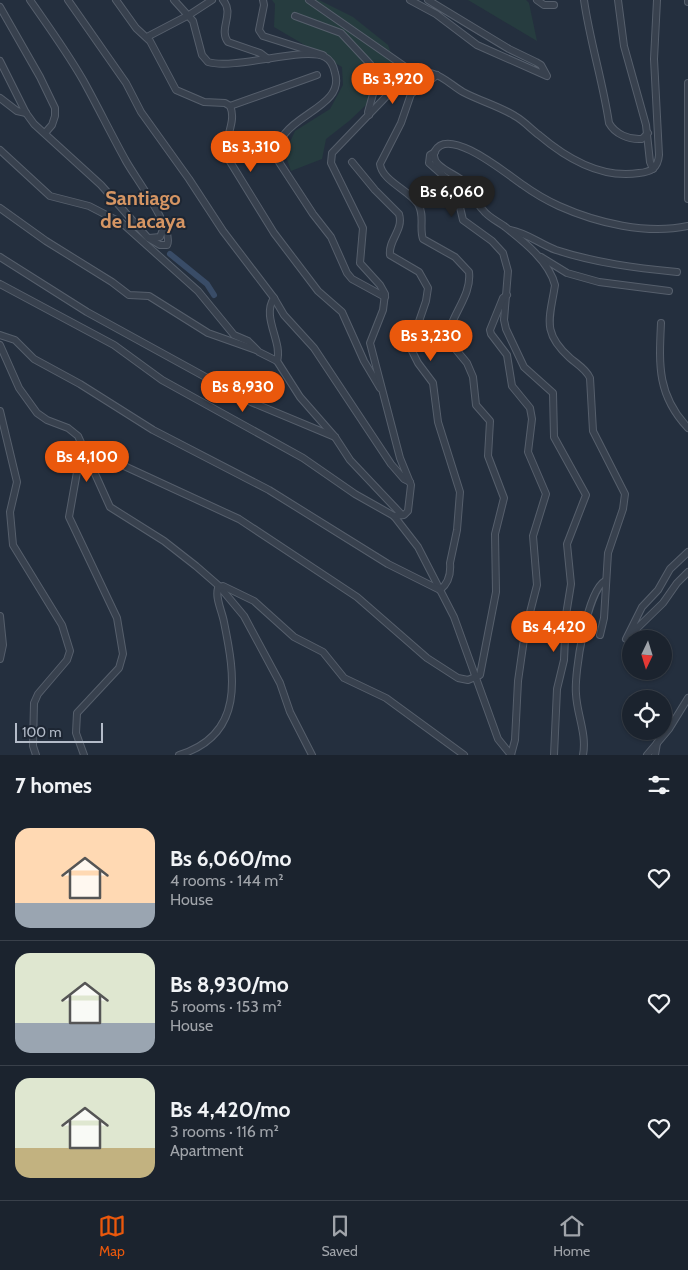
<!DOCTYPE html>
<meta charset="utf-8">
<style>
body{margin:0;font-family:Cabin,sans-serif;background:#242b36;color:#f1f3f6;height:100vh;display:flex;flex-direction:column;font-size:19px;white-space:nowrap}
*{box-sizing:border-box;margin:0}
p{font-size:16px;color:#a0a4aa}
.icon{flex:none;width:28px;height:28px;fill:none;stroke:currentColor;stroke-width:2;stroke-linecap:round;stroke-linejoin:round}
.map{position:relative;height:755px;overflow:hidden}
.sheet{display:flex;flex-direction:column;background:#1b232e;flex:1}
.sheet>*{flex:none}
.needle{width:32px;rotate:184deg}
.fabs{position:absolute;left:622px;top:630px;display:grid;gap:10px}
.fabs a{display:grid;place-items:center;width:50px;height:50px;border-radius:50%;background:#1b232e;box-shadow:0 1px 4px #0004,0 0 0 1px #39404a;font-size:25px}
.scale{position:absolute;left:15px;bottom:12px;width:88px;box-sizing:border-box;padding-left:5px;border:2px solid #b4bcc9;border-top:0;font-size:14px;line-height:18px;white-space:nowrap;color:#b4bcc9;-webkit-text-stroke:4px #1d2633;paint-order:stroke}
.price{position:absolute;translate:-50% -42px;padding:0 11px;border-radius:18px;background:#ea580c;color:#fff;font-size:16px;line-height:32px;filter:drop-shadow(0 1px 2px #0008)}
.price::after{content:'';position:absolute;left:50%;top:30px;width:15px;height:11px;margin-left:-8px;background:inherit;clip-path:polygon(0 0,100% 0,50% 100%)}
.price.selected{background:#222;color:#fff}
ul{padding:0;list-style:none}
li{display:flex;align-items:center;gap:15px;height:125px;padding:0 15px}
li+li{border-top:1px solid #39404a}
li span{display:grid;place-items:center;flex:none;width:140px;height:100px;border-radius:15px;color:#555}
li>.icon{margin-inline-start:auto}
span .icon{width:60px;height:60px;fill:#fffc;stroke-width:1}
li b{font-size:21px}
h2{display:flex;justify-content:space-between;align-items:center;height:60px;padding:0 15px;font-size:21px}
.menu{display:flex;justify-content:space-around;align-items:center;height:70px;border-top:1px solid #39404a;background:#1b232e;font-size:14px;color:#a0a4aa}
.menu a{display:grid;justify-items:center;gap:2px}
.menu .selected{color:#ea580c}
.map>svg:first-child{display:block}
.green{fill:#263c3f}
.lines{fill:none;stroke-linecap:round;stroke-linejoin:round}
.canal{stroke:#394c67;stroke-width:6}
.street-casing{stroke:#565f6c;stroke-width:8}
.street{stroke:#38414e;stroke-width:6}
.labels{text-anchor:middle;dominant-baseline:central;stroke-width:4;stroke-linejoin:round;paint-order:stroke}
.neighbourhood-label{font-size:20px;font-weight:bold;fill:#d59563;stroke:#1d2633}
</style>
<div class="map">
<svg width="688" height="755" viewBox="0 0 688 755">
<rect width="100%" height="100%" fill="#242f3e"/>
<g class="green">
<polygon points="272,0 319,0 353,17 388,45 399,74 349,121 326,139 322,159 291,171 285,153 295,131 330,109 343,85 342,67 274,27 275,4"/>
<polygon points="468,0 526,0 529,3 537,41"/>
</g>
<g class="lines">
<polyline class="canal" points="170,254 207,284 214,295"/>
<defs>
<g id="street">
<polyline points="68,0 126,83 141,112 189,179 223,231 274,298 284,315 314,348 391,464 404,479 410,482"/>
<path d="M116,0L136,28L150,41L176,90L204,102L225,103L230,106C238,124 220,141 229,160L274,233L318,291L342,312L364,361L380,388"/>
<path d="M174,0L193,21L202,55L208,62C236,70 305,46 325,57C331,60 334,68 335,73C347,112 267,116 279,162L313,214L331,237L347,273L352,279L385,297"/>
<path d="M223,0C235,14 218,29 228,42L260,53L268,59"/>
<polyline points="263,0 264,5 259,30 263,36 323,55"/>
<polyline points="309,0 414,73"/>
<polyline points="410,0 436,14 477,45 547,76 541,65 536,62 509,49 428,0"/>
<polyline points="537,0 544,5 554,5"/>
<path d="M584,0C590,42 603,82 609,123C615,134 629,140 642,139L648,133"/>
<polyline points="618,0 624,46 646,125 650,162 653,169"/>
<polyline points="688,0 688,2"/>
<polyline points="0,7 40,77 55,108 55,116 52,125 45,133"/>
<polyline points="295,16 341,33 370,64 374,70 375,87 368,112 369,115"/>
<polyline points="147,37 189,15 212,0"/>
<path d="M0,61L26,113L34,124L101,185L148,238L160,245H167C175,230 134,176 126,161C111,134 98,107 83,80C67,52 48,26 30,0"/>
<polyline points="688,83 688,199"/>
<polyline points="0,98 17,111 26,113"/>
<polyline points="230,106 317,75"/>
<polyline points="0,150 50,196 89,206 122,223 198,291 234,335 248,341 259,352 277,361 300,397 335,437 350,460 402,515"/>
<polyline points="435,152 430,155 429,163 455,186 463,220 492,241 503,253 508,271 504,320 506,329 524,367 553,393 554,437 586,495 567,544 571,584 566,615 564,660 557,689 554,755"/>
<path d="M352,162L375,190L399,214C404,230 388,240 390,255L419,272L428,288L426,301L414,336L412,351L418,363L433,383L438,422L460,492L457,530L450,563C451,574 449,583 440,590"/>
<polyline points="0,208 46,241 112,282 129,295 149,296 208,333 256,350"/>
<path d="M510,230C527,233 540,244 556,250C596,263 636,268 677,272"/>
<polyline points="149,238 160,237 164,227"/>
<polyline points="0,257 87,312 251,402 335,437"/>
<polyline points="541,257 567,273 599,282 669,291"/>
<polyline points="0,284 114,345 162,380 303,458 355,494 394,516 418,547 454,617 498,739 511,755"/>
<polyline points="507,295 503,298 490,330 491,334 507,355 512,386 530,408 532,419 528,452 546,494 533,536 537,585 525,632 518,681 515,740 511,755"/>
<path d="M274,298C261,317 283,342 277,361"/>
<path d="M661,323C659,365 657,395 688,428"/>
<polyline points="0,335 15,340 34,359 80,384 153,430 269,490 388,564 440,590"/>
<polyline points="0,345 19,388 37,413 47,420 68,428 78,436 110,507 164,541 196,566 219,586 244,616 280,683 290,712 312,755"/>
<polyline points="0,411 17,482 10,512 13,545 62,625 70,651 67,660 38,694 34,703 33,746 36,755"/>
<path d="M394,516L404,515L408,511L411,485L400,458L370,343L383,310L385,294L380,285L360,263L363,228L331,163L332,153L402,80C412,73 423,70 434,74C444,77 454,87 463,92C480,101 499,106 515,116C524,121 531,129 539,135C566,158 602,179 639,173C651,172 658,168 659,155L654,59L657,0"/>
<polyline points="688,552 670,569 658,590 642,607 626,639 663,603 677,583 688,572"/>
<polyline points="0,616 3,645 0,659"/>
<path d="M600,635L604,618L608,553L623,509L625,494L593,431L590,378C586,369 577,364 570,358C541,332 550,318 555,285C549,261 523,241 504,226C497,221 488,217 483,210C475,202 471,190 464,182C457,174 428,166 435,151C449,125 509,176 523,185C534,193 546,200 559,206C597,223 647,235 688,226"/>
<path d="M84,755L76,733L77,713L119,668L123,654L117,618L69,517L80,455L83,447L239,519L357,597L427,658L458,678L468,680L480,675L496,592L495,534L504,498L488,456L490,421L476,405L473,377L467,363L448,340C449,316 472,297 469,272L455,257L423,239C419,228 425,215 418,204C409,190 382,181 380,164L401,123L411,94L437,75"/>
<path d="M179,755C245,735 235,676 224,622C222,611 215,598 218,588L223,586L254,601L294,637L323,652L344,678L386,698L464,755"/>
<path d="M583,755C587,734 577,715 576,694C574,673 587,591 605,581"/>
<polyline points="647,755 669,729 688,698"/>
<polyline points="655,755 657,743"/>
</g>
</defs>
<use href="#street" class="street-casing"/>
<use href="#street" class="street"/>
</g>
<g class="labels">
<g class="neighbourhood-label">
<text x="143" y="198">Santiago<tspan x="143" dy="23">de Lacaya</tspan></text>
</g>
</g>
</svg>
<div class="fabs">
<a><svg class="needle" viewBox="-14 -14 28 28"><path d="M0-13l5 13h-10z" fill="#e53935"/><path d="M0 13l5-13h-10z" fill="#a0a4aa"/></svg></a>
<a><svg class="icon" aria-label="locate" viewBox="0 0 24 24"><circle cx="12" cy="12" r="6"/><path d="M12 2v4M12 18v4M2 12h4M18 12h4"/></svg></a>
</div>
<div class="scale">100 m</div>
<b class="price" style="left:393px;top:105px">Bs 3,920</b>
<b class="price" style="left:251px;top:173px">Bs 3,310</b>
<b class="price selected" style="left:452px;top:218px">Bs 6,060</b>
<b class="price" style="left:431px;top:362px">Bs 3,230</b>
<b class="price" style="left:243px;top:413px">Bs 8,930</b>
<b class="price" style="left:87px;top:483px">Bs 4,100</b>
<b class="price" style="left:554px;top:653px">Bs 4,420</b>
</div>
<section class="sheet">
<h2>7 homes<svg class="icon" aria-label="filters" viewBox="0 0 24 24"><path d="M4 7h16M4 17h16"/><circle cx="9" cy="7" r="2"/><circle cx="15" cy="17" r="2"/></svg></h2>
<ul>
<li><span style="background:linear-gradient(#ffd9b3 75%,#9aa5b1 0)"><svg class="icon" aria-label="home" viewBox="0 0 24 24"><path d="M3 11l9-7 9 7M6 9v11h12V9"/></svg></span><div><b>Bs 6,060/mo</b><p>4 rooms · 144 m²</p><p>House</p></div><svg class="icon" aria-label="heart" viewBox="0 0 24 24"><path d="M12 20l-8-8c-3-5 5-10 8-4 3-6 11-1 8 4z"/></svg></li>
<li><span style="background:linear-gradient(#dfe7d0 70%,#9aa5b1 0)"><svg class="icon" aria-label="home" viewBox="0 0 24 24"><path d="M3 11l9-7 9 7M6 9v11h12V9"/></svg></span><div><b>Bs 8,930/mo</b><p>5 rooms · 153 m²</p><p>House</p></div><svg class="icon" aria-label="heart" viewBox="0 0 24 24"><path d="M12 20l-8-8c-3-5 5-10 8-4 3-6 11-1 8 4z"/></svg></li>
<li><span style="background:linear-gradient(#dfe7d0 70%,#c2b280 0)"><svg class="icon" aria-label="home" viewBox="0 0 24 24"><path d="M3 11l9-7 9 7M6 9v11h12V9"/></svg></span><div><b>Bs 4,420/mo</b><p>3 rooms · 116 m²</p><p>Apartment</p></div><svg class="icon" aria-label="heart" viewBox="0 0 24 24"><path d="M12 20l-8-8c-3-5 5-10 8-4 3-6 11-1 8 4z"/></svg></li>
</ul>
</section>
<nav class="menu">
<a class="selected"><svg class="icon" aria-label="map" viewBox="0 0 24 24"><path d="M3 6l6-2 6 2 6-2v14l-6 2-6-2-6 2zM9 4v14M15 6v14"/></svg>Map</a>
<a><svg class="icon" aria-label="saved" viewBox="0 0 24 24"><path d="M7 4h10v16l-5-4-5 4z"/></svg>Saved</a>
<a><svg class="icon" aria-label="home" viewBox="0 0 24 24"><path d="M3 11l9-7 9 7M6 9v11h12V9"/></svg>Home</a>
</nav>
